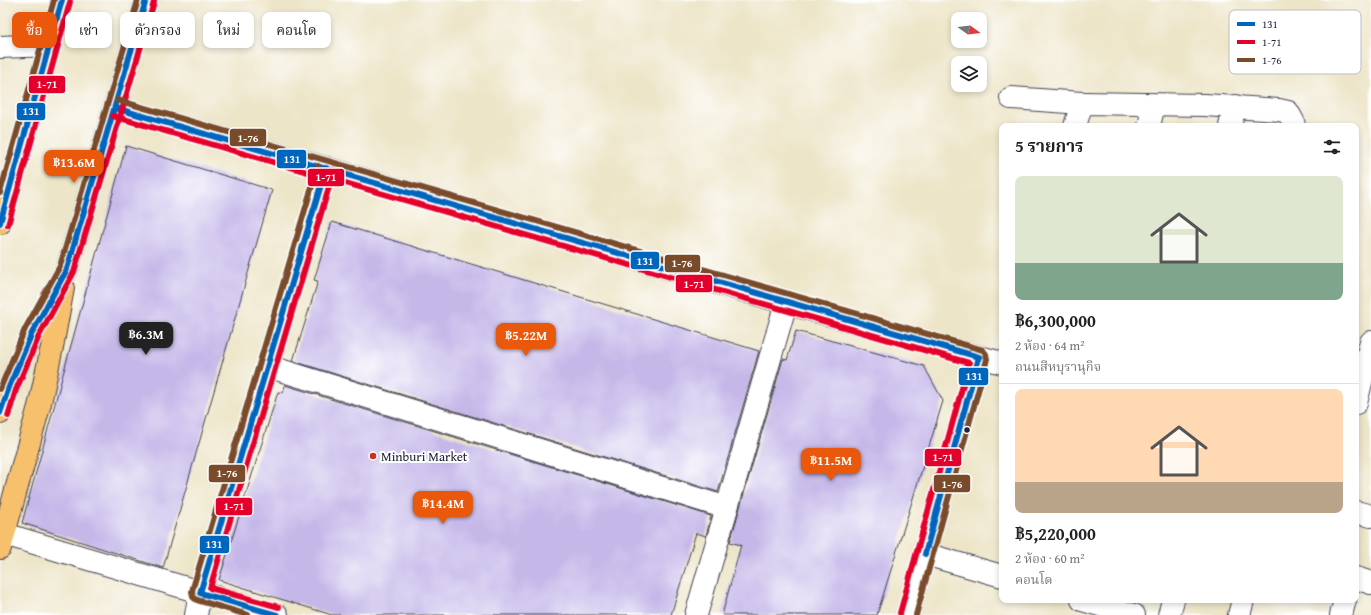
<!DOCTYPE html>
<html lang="th">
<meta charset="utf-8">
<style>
body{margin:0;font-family:"Gentium Book Plus","Noto Serif Thai",serif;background:#f6f6f6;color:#202124;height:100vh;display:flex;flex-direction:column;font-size:15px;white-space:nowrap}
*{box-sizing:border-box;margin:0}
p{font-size:13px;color:#757577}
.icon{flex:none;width:22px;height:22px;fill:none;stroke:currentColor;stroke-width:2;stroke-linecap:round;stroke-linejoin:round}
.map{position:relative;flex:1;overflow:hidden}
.panel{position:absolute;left:999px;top:123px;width:360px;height:480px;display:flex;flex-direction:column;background:#fff;border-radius:8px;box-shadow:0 2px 6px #0003}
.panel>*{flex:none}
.top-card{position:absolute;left:12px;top:12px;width:380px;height:36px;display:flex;gap:8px}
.needle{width:26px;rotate:105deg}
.fabs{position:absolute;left:951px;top:12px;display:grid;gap:8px}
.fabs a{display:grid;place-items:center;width:36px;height:36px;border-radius:8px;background:#fff;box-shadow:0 2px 6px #0003;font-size:20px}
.price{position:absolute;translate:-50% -34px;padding:0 9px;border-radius:8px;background:#ea580c;color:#fff;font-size:13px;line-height:26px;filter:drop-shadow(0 1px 2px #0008)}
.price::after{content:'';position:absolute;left:50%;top:24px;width:12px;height:9px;margin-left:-6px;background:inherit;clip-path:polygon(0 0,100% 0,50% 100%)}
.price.selected{background:#222;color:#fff}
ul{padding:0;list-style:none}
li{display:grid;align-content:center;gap:8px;height:212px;padding:0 16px}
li+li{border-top:1px solid #e0e0e0}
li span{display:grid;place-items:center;height:124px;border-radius:8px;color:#555}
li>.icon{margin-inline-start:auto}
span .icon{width:72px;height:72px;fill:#fffc;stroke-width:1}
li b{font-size:17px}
h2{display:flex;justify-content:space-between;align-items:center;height:48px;padding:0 16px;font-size:17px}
.chip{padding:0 14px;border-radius:8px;background:#fff;box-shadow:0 2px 6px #0003;font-size:14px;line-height:36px}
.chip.selected{background:#ea580c;color:#fff}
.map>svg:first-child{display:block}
.building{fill:#c5b8e9}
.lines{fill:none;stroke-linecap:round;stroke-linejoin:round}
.minor-casing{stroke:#403f50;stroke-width:24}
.major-casing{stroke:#403f50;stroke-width:24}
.minor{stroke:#fff;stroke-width:22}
.major{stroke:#f7c06c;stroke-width:22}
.bus-1-casing{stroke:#fff;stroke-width:9}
.bus-2-casing{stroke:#fff;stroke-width:9}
.bus-3-casing{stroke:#fff;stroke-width:9}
.bus-1{stroke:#0065bd;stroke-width:6}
.bus-2{stroke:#e4002b;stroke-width:6}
.bus-3{stroke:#7a4b2a;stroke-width:6}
.bus-dot{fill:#22223b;stroke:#fff;stroke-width:1.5}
.poi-dot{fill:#c8321e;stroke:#fff;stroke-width:1.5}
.labels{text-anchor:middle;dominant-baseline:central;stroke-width:4;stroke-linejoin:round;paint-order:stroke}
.poi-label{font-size:13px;fill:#22223b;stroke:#fff;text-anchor:start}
.key{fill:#fff;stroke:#bdbdc4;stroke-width:1}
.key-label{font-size:11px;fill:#22223b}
.line-badge{stroke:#fff;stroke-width:1.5}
.badge-label{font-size:11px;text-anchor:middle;font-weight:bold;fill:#fff}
</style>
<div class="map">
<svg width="1371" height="615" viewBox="0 0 1371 615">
<rect width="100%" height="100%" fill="#fff"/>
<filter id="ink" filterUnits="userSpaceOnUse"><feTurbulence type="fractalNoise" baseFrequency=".025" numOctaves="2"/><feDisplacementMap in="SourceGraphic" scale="8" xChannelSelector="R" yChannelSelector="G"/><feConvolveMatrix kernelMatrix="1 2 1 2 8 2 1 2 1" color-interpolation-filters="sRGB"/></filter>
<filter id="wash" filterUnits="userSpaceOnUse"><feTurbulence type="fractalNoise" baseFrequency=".012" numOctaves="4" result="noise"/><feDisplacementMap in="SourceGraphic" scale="16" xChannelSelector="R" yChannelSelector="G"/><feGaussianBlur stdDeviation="0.9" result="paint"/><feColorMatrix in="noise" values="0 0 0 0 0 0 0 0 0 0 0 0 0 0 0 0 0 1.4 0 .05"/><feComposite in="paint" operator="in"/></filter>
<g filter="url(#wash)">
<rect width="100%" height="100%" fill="#ede5c8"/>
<g id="blocks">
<g class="building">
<polygon points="126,146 272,190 163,568 22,523"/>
<polygon points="332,222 759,351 718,492 293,361 318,281 314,280"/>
<polygon points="796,331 924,366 943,401 877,615 722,615 741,545 730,542 783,359 787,360"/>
<polygon points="285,385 711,516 706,536 696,533 671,615 332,615 219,580 278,392 283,393"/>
</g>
</g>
</g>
<g filter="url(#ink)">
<use href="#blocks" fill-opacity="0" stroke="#403f50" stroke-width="1"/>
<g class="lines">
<defs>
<g id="minor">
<polyline points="0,47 50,45"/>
<polyline points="1011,98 1082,103"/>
<polyline points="115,108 326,168 786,303 1002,363"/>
<polyline points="1075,126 1082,103 1205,105 1279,110 1288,112 1293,121 1294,126"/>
<polyline points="1149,126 1154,105"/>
<polyline points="1230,126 1235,106"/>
<polyline points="267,366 727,508"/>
<polyline points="1356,403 1371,342"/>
<polyline points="1356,512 1371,516"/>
<polyline points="4,534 277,615"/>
<polyline points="925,554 1002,576"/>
<polyline points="1356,578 1371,583"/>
<polyline points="1082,600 1134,615"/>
<polyline points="196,615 200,593 326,168"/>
<polyline points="696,615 786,303"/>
<polyline points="908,615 979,357"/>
<polyline points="1169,615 1173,600"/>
<polyline points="1239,615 1243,600"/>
<polyline points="1341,615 1345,600"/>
</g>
<g id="major">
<polyline points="0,223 62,0"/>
<polyline points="0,413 9,387 32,333 67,269 146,0"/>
<polyline points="0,548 40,403 52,347 63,288"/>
</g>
</defs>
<use href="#minor" class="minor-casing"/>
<use href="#major" class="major-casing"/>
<use href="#minor" class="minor"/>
<use href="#major" class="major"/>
<defs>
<g id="bus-1">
<polyline points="115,108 979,357 925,554"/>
<polyline points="0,223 62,0"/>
<polyline points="0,413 9,387 32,333 67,269 146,0"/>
<polyline points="277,615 200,593 326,168"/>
</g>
<g id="bus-2">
<polyline points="113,116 969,363 900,613"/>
<polyline points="8,225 70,2"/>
<polyline points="8,416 16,390 39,336 74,272 154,2"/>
<polyline points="279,607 210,588 334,170"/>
</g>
<g id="bus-3">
<polyline points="117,100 983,350 986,354 987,359 916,615"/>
<polyline points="0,193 54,0"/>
<polyline points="0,389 25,329 60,266 138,0"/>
<polyline points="248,615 197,600 193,597 192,591 318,166"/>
</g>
</defs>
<use href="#bus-1" class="bus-1-casing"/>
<use href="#bus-2" class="bus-2-casing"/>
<use href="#bus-3" class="bus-3-casing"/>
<use href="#bus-1" class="bus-1"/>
<use href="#bus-2" class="bus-2"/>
<use href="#bus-3" class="bus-3"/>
</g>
</g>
<circle class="bus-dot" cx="967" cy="430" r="3.5"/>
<circle class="poi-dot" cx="373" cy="456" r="4"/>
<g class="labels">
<g class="poi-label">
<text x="381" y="456">Minburi Market</text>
</g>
</g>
<rect x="1229" y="10" width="132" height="64" rx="6" class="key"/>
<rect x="1237" y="22" width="18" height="4" fill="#0065bd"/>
<rect x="1237" y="40" width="18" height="4" fill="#e4002b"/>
<rect x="1237" y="58" width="18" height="4" fill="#7a4b2a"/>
<g class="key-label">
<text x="1262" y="28">131</text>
<text x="1262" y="46">1-71</text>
<text x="1262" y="64">1-76</text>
</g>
<g class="line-badge">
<rect x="28" y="75" width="38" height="19" rx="4" fill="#e4002b"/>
<rect x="16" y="102" width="30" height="19" rx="4" fill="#0065bd"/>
<rect x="229" y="128" width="38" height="19" rx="4" fill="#7a4b2a"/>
<rect x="276" y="149" width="31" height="20" rx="4" fill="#0065bd"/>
<rect x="307" y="168" width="38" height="19" rx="4" fill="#e4002b"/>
<rect x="630" y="251" width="30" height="19" rx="4" fill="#0065bd"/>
<rect x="664" y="254" width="37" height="19" rx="4" fill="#7a4b2a"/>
<rect x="675" y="274" width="38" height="19" rx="4" fill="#e4002b"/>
<rect x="958" y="367" width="31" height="19" rx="4" fill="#0065bd"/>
<rect x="924" y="448" width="38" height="19" rx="4" fill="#e4002b"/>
<rect x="208" y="464" width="38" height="19" rx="4" fill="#7a4b2a"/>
<rect x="933" y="474" width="38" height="19" rx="4" fill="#7a4b2a"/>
<rect x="215" y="497" width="38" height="19" rx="4" fill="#e4002b"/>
<rect x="199" y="535" width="31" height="19" rx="4" fill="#0065bd"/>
</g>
<g class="badge-label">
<text x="47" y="88">1-71</text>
<text x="31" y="115">131</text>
<text x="248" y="142">1-76</text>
<text x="292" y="163">131</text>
<text x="326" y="181">1-71</text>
<text x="645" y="265">131</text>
<text x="682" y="267">1-76</text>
<text x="694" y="288">1-71</text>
<text x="974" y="380">131</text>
<text x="943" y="461">1-71</text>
<text x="227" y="477">1-76</text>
<text x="952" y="488">1-76</text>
<text x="234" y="510">1-71</text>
<text x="214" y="548">131</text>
</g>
</svg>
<div class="fabs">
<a><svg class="needle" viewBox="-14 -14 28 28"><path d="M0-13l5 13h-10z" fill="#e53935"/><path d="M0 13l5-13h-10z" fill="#757577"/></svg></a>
<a><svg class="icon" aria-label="layers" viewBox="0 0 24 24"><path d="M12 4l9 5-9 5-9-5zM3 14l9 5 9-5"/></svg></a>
</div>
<b class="price" style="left:74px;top:184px">฿13.6M</b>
<b class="price selected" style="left:146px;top:356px">฿6.3M</b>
<b class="price" style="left:526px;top:357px">฿5.22M</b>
<b class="price" style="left:831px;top:482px">฿11.5M</b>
<b class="price" style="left:443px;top:525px">฿14.4M</b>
<div class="top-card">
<a class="chip selected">ซื้อ</a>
<a class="chip">เช่า</a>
<a class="chip">ตัวกรอง</a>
<a class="chip">ใหม่</a>
<a class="chip">คอนโด</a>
</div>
<section class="panel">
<h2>5 รายการ<svg class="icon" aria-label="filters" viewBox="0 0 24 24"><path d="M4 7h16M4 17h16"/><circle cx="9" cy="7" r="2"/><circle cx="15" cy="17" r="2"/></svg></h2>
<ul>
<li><span style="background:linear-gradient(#dfe7d0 70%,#7fa58c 0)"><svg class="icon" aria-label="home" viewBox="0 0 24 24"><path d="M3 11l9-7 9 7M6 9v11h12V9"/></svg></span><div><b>฿6,300,000</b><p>2 ห้อง · 64 m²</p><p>ถนนสีหบุรานุกิจ</p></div></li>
<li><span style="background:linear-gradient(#ffd9b3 75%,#b9a48a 0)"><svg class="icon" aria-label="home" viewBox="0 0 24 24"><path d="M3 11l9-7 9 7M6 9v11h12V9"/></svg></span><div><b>฿5,220,000</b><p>2 ห้อง · 60 m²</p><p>คอนโด</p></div></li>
</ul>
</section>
</div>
